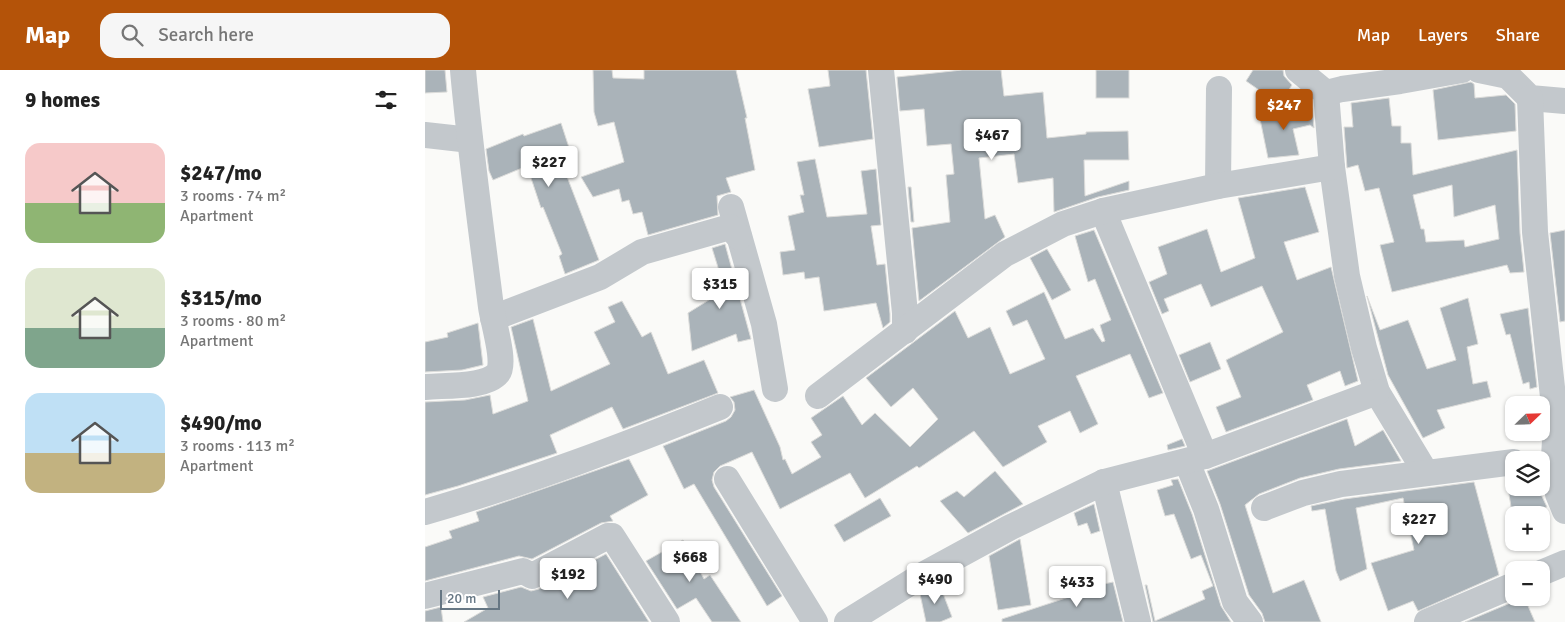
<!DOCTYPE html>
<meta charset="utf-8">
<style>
body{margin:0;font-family:Signika,sans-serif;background:#f6f6f6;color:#222;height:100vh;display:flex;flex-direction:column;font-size:19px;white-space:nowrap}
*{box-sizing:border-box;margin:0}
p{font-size:16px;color:#767676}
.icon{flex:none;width:28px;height:28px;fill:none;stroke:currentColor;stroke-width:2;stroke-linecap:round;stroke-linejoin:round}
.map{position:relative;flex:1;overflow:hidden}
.side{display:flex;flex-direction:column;background:#fff;width:425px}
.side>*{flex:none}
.needle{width:32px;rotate:67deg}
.fabs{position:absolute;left:1080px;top:326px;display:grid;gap:10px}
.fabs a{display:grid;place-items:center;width:45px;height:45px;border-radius:10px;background:#fff;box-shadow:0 1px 4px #0004;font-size:25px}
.scale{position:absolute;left:15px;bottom:12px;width:60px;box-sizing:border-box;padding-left:5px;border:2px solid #657683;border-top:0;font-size:14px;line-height:18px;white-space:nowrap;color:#657683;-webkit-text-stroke:4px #fff;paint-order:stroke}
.price{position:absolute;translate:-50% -42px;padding:0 11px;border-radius:5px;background:#fff;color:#222;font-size:16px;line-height:32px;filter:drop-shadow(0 1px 2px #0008)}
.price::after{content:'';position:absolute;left:50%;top:30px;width:15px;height:11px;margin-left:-8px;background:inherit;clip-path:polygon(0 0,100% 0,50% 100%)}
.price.selected{background:#b45309;color:#fff}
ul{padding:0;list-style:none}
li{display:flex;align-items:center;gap:15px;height:125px;padding:0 25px}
li span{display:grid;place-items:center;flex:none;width:140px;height:100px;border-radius:15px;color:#555}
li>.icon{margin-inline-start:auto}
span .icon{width:60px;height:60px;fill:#fffc;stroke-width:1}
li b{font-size:21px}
h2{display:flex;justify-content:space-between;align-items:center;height:60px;padding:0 25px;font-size:21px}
header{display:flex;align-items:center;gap:30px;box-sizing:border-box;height:70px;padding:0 25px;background:#b45309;color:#fff}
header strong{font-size:24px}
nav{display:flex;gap:28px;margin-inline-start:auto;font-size:18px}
.search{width:350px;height:45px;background:#f6f6f6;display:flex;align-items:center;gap:12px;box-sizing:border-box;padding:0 18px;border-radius:15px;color:#767676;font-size:19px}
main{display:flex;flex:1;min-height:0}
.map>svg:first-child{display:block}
.building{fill:#aab3b9;stroke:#dcdcda;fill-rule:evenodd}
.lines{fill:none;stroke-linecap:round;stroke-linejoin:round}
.minor{stroke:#c3c8cc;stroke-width:26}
</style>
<header>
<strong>Map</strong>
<div class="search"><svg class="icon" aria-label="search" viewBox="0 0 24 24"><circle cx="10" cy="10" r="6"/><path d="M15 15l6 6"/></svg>Search here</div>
<nav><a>Map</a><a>Layers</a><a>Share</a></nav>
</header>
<main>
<section class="side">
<h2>9 homes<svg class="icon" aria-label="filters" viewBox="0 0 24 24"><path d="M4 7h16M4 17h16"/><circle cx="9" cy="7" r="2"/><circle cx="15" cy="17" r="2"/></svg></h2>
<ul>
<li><span style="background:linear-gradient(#f6c9c9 60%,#8fb573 0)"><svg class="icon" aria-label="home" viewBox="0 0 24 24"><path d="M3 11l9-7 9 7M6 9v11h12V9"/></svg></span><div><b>$247/mo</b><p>3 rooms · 74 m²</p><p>Apartment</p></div></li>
<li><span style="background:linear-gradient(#dfe7d0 60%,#7fa58c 0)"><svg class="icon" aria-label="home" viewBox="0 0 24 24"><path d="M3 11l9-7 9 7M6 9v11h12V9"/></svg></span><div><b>$315/mo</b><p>3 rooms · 80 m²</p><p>Apartment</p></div></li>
<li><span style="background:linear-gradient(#bfe0f5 60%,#c2b280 0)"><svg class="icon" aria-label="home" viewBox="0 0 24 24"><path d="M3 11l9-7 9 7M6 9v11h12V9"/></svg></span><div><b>$490/mo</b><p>3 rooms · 113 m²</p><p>Apartment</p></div></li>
</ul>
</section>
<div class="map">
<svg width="1140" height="552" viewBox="0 0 1140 552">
<rect width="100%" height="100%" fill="#fafaf8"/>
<g class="building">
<polygon points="0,0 20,0 22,22 0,23"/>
<polygon points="168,0 187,0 188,8 219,9 219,0 311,0 322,48 320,48 330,100 301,108 306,122 292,126 293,145 223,165 217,142 208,144 204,130 197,132 194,119 168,127 156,107 199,92 189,52 173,56 169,42"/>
<polygon points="403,0 441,0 448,69 394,77 383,19 405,16"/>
<polygon points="537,0 576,0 579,26 618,22 622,68 661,64 661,62 703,61 704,90 659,90 660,126 704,111 704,120 673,127 629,142 628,108 593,113 589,84 554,88 560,149 570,145 580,167 494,231 487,158 525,152 521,105 529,104 526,74 502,76 499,39 475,41 472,7"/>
<rect x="671" y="0" width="33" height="28"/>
<polygon points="828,0 858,0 859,6 867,15 854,34 821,11"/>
<polygon points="1046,12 1049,14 1050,28 1081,25 1090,34 1091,61 1013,70 1008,20"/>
<path d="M964,28L967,56H976V73H986L988,105L1092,80L1095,163L1099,202L1085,203L1082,195L967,222L955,175L969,172L954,118L940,121L933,95L922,98L919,57H928L926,33ZM1027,115L1029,147L1070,135L1074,169L1040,177L1039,170L1001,172L999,159H996L988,125Z"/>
<polygon points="887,38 889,58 885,55 868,59 874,85 843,88 834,44"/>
<polygon points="136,53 151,99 141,104 174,190 140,204 134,186 137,184 118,137 116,138 102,96 68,110 64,101 61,79 98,64 99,66"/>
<polygon points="390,89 402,147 442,144 436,101 451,99 456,155 446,156 452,195 460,194 465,244 465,252 458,258 451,233 399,241 394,207 380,209 379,202 358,205 355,182 370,180 363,146 379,142 375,125 379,125 372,92"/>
<polygon points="483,117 486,117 489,152 486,152"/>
<polygon points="880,117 894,162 859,172 872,210 906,197 933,311 920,316 915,301 882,315 888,330 801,362 791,337 816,327 801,290 858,262 837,216 786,237 776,214 739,229 744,241 737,244 724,212 742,204 733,177 782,159 796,202 830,188 813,128"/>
<polygon points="669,160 738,323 724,328 705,284 651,306 673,354 655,363 645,341 613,356 622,372 578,397 549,361 494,398 492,396 440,428 425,403 355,439 327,382 295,396 289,402 287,410 289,417 357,526 342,536 269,414 259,419 238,376 301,351 306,347 310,340 309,332 305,327 329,320 355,377 358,390 360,389 367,404 396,387 386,372 397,365 386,348 418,326 437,355 450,343 485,377 513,349 488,318 466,337 441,308 530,241 543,268 565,257 585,304 620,289 602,250 588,256 581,241 619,222 640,269 668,258 677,272 680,271 675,255 686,250 670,209 663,212 650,166"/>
<polygon points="1140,160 1140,251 1135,252 1125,163"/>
<polygon points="300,174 326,269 313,272 311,264 267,281 263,243 300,220 287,178"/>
<polygon points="622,179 646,220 627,230 605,188"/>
<polygon points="942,226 955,260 983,250 1002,299 1031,290 1015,238 1043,228 1053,274 1042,277 1048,314 1062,311 1066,327 1012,340 1020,358 998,368 963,305"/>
<polygon points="197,231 217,267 226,262 243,304 279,290 293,323 198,359 187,337 125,365 132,383 33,416 0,425 0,332 40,330 65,325 68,344 103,331 86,257 108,249 126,321 185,294 169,262 190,252 183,237"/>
<polygon points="1103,238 1112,317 1105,319 1104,312 1098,314 1085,264 1081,265 1075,244"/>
<polygon points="53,253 58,295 37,300 0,302 0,272 23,267 22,263"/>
<polygon points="785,272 796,299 765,312 754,285"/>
<polygon points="922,349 930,376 958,360 976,391 914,399 875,408 834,424 820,435 848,523 879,510 896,552 840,552 837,543 824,525 795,434 782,401"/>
<polygon points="757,369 760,376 743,380 742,375"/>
<polygon points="204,389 223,425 185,446 188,451 176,453 107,489 94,486 0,511 0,477 27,468 24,461 54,451 51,442"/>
<polygon points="570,401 598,434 543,463 515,431 532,421 539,427"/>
<polygon points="753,409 767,444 796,536 806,552 728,552 720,515 722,515 730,551 780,529 777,521 788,516 776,485 766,489 749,444 740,446 732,420 748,415 746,410"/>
<polygon points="1049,412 1074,505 993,541 988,531 963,541 946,493 989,480 978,428 931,438 942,499 915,511 911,501 900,439 887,441 886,436 919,429"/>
<polygon points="1083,418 1113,418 1122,437 1087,443"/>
<polygon points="455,428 466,446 419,472 409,455"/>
<polygon points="669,434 675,461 666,464 662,453 653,456 649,443"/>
<polygon points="595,469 606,535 573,540 564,486"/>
<polygon points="258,470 279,509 285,505 316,552 287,552 271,528 252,539 221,491"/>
<polygon points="181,484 224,552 39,552 63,538 58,527 96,517 106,521 114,519"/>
<polygon points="688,512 698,552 577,552 577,549 653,524 652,520"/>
<polygon points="514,513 527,547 515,552 501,552 495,524"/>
<polygon points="1100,529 1110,552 1040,552 1090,531"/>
<polygon points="16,537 18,552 0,552 0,541"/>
</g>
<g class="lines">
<g class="minor">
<polyline points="456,0 480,243 480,261"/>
<polyline points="873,0 901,23 907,97 922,206 939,278 952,322 1001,403"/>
<polyline points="1054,0 1083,6 1105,28 1140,31"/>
<polyline points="901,23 917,19 975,11 1037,0"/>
<polyline points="1105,28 1110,162 1131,354 1129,387 1133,424 1140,441"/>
<polyline points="0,65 45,70"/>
<polyline points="793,116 794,19"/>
<polyline points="306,137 339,254 350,319"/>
<polyline points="678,141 780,386"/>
<polyline points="68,248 175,207 217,182 305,157 314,167"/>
<path d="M0,317C18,315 61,318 73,303C81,293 68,252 66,237C56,158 45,79 38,0"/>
<polyline points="393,326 580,184 638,154 678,141 793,116 907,97"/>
<polyline points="762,392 781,439 810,532 825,552"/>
<polyline points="302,409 390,552"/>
<polyline points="679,412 713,552"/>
<polyline points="839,438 878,423 916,414 1089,392"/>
<path d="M0,442C101,413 198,376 295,337"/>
<polyline points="1116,503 1140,493"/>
<polyline points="0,526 98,501 107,506 183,466 187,466 242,552"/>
<polyline points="422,552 496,506 584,458 679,412 780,386 952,322"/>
<polyline points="1002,552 1089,515"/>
</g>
</g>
</svg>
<div class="fabs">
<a><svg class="needle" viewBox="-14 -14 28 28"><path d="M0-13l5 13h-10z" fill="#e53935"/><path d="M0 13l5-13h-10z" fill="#767676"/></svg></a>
<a><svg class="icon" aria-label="layers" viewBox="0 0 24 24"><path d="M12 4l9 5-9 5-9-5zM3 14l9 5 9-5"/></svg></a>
<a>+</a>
<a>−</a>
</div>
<div class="scale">20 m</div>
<b class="price selected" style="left:859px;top:61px">$247</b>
<b class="price" style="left:567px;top:91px">$467</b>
<b class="price" style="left:124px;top:118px">$227</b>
<b class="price" style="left:295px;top:240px">$315</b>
<b class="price" style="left:994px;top:475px">$227</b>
<b class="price" style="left:265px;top:513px">$668</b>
<b class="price" style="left:143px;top:530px">$192</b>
<b class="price" style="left:510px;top:535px">$490</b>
<b class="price" style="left:652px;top:538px">$433</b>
</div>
</main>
